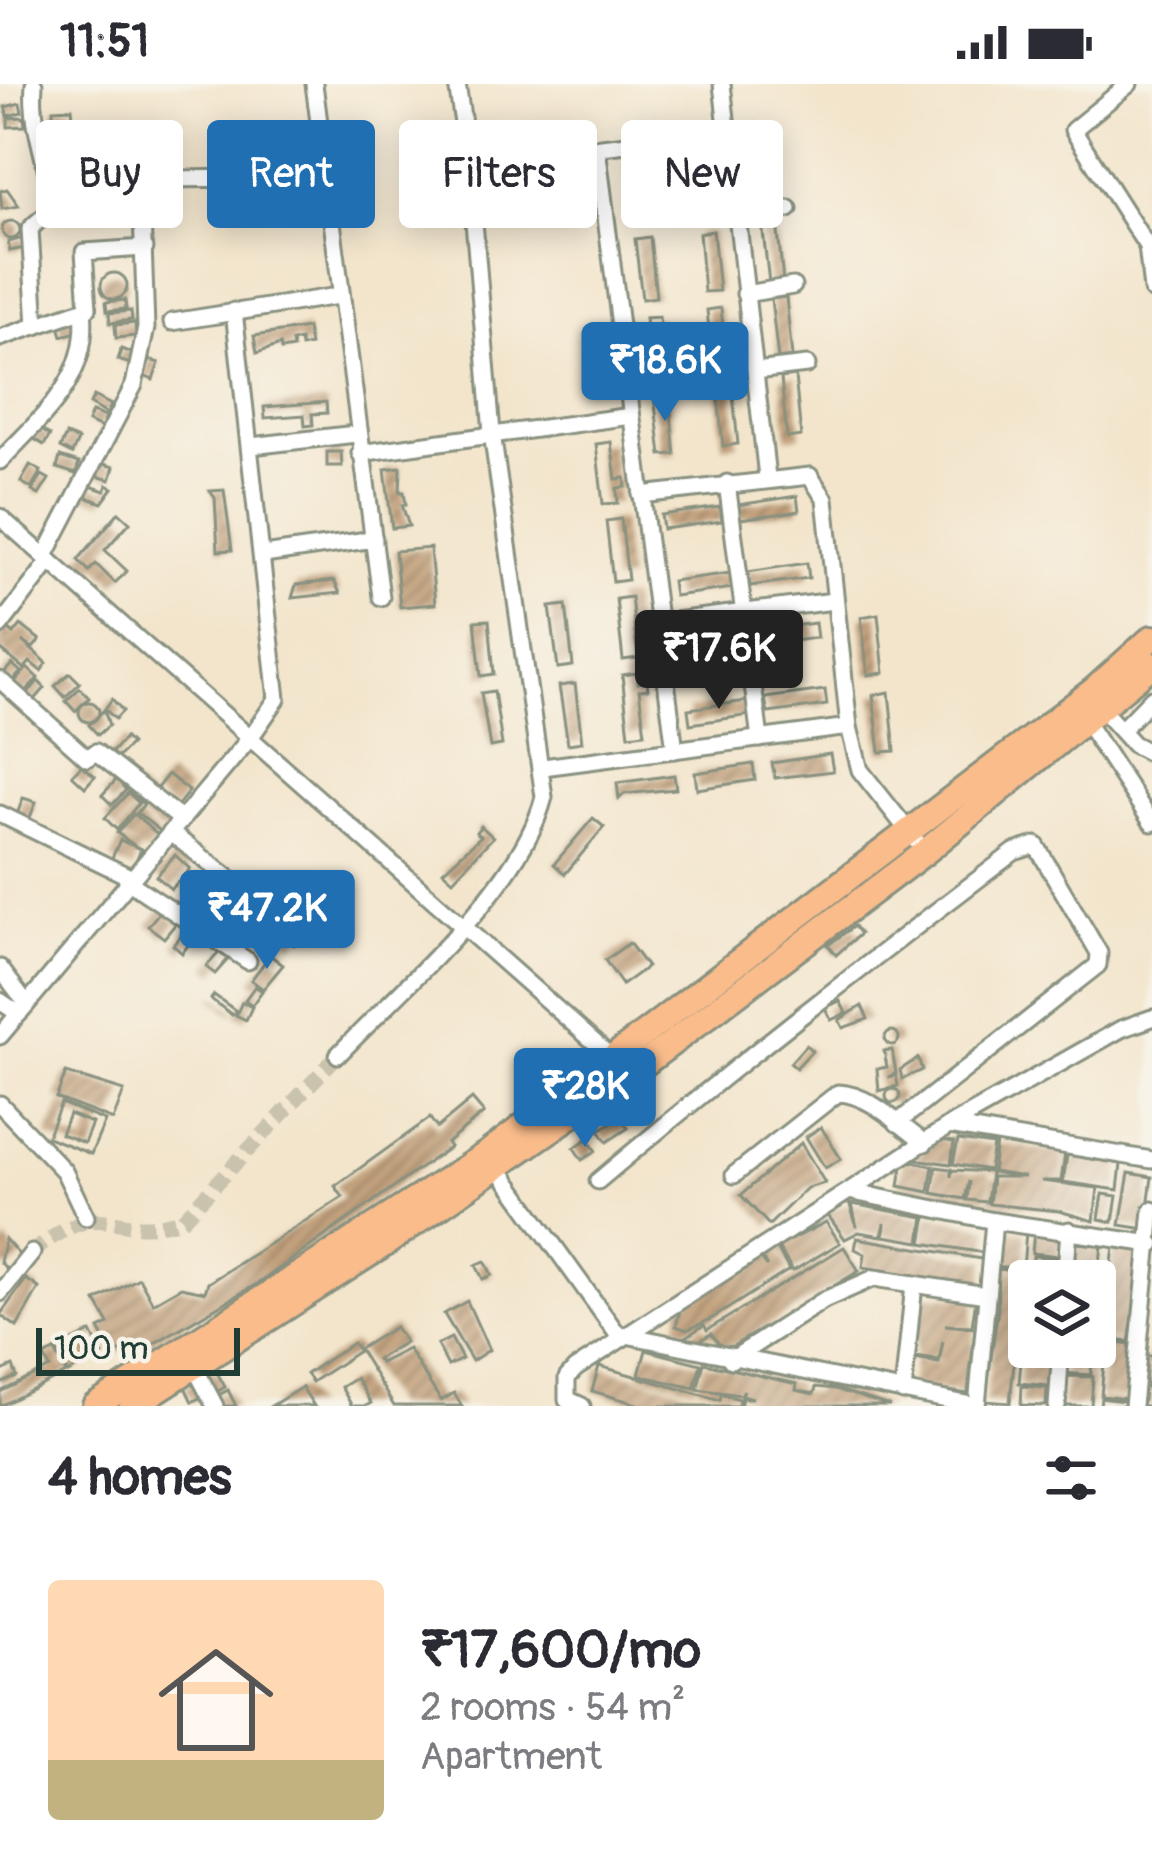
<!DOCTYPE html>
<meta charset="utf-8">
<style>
body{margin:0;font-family:Pangolin,sans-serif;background:#f7f7f7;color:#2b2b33;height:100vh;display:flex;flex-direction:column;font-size:45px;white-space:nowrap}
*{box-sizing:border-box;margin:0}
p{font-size:39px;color:#7c7c81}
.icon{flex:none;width:66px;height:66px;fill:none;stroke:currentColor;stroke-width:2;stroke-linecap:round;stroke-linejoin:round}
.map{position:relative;height:1322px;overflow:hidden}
.panel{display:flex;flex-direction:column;background:#fff;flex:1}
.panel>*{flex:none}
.top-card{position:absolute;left:36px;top:36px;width:1080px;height:108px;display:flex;gap:24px}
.buttons{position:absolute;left:1008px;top:1176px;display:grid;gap:24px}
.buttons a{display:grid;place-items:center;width:108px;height:108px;border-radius:12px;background:#fff;box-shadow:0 6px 30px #0003;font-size:60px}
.scale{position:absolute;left:36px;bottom:30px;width:204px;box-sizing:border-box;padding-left:12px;border:6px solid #1f3d34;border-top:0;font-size:33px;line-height:42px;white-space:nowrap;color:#1f3d34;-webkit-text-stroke:9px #f7f3e8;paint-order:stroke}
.price{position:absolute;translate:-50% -102px;padding:0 27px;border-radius:12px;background:#1f6fb2;color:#fff;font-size:39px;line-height:78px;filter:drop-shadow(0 3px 6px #0008)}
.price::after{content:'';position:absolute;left:50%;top:72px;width:36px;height:27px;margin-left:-18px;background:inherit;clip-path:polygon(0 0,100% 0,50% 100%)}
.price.active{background:#222;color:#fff}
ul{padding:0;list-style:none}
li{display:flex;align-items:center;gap:36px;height:300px;padding:0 48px}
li+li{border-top:3px solid #e1e1e2}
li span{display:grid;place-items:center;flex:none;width:336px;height:240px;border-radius:12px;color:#555}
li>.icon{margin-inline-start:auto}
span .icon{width:144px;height:144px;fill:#fffc;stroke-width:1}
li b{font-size:51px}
h2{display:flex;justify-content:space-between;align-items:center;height:144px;padding:0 48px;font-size:51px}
.chip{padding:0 42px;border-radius:12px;background:#fff;box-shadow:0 6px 30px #0003;font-size:42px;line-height:108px}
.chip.active{background:#1f6fb2;color:#fff}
.status{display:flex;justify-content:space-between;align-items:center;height:84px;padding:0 60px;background:#fff;direction:ltr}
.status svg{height:33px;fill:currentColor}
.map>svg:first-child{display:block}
.building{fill:url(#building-hatch);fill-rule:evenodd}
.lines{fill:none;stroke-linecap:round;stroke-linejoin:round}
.minor-tunnel{stroke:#c9c3ae;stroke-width:15;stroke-dasharray:15 8;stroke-linecap:butt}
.minor-casing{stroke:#899180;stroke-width:21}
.primary-casing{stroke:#899180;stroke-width:30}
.minor{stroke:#fff;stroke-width:15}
.primary{stroke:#fabc8b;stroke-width:24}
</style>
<div class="status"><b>11:51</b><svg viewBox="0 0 49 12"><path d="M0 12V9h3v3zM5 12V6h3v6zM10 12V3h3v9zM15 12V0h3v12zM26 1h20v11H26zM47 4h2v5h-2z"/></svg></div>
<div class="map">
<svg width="1152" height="1322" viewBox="0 0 1152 1322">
<defs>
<pattern id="building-hatch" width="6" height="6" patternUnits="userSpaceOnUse" patternTransform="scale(3)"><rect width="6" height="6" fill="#c2a17d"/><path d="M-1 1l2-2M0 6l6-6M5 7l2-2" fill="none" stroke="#9d8467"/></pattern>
</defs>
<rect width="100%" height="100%" fill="#f7f3e8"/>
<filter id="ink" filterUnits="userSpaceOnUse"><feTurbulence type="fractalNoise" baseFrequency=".00833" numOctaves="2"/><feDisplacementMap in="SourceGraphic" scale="24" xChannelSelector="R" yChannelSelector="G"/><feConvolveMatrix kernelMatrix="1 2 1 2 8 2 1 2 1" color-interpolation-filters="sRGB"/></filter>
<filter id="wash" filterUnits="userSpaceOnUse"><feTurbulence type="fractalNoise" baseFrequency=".004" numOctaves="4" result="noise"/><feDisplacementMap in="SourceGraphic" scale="48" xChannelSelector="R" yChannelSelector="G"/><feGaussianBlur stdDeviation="2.7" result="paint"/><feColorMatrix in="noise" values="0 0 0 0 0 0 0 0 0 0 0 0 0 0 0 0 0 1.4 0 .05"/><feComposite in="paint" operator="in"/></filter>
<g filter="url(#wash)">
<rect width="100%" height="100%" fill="#f3e5cc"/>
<g id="blocks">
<g class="building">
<polygon points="20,19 22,28 8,32 5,23"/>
<polygon points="72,24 73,33 53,34 53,25"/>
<polygon points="24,33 25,42 8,43 8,34"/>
<polygon points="85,44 87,53 70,56 69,47"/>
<polygon points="89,55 91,68 76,71 74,58"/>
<polygon points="766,60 772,120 757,121 751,62"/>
<polygon points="68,65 70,77 50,80 47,69"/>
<polygon points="704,69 710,129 695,130 689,71"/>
<polygon points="641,75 647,135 633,137 626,77"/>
<polygon points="74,96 76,106 56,113 53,100"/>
<polygon points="7,105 19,122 2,125 0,107"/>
<circle cx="11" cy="146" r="9"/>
<polygon points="777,138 783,197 769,199 762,139"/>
<polygon points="713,147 719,207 704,208 699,149"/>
<polygon points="650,153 656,213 642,215 635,155"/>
<polygon points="23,154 25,164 10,167 8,158"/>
<circle cx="114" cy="202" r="13"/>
<polygon points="786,213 792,273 778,275 771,215"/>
<polygon points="125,216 126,225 107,227 106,218"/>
<polygon points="721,224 727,283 713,285 707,226"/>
<polygon points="131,227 132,236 110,239 109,229"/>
<polygon points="77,233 81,247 62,252 58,238"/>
<polygon points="659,233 666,292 651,294 645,234"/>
<polygon points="135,239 136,252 116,254 115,241"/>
<polygon points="307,244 310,261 301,263 300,256 292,258 293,264 281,266 280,261 257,269 254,252"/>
<polygon points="121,265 137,271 134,281 118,276"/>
<polygon points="150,276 159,279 153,296 144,292"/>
<polygon points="795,292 801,352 787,354 781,294"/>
<polygon points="732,301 738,360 723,362 717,302"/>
<polygon points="669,310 675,370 661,371 654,312"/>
<polygon points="94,312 111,321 107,330 90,320"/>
<polygon points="326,318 327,329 312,330 313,341 305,342 304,331 265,334 264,323"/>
<polygon points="92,328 106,333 102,344 88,338"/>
<polygon points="38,344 50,351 44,361 32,354"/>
<polygon points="66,351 78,356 72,370 60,364"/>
<polygon points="611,358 616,395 625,394 626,403 617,404 618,419 603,420 596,360"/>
<polygon points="327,368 341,368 342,382 327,382"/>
<polygon points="60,373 79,379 76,390 57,384"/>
<polygon points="100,379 114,383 110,396 96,392"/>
<polygon points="30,381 41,387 31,404 21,398"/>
<polygon points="401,383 400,408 404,408 406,421 402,421 409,442 392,444 385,385"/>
<polygon points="42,391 49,395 39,411 32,407"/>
<polygon points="107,401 113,404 102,419 86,413 90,402 105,407"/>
<polygon points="224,406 232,466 218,467 215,414 210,407"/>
<polygon points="797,412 799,427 740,435 738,421"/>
<polygon points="720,423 722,437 663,445 661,431"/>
<polygon points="119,428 130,438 105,466 127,487 115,499 96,480 89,487 78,476"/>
<polygon points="621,435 628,496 613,498 606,437"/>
<polygon points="430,464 435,520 400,523 395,467"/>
<polygon points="807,479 809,494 750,502 748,488"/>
<polygon points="731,489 733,504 674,512 672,497"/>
<polygon points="334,497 340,509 292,514 296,501"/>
<polygon points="631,513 638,574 623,576 616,515"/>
<polygon points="566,521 573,582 558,584 550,523"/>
<polygon points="878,530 884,589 868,591 861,533"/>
<polygon points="489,536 494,590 481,592 475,537"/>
<polygon points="815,539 817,554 758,561 756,547"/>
<polygon points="3,541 14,550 21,541 40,556 33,564 22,557 47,579 41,587 30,578 24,585 0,565"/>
<polygon points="737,550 739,564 732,561 680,572 678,558"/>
<polygon points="12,580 21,588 10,600 1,592"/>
<polygon points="27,584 38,594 22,612 11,602"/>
<polygon points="70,589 80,599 65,613 55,602"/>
<polygon points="637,589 638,599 647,597 648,605 639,606 645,649 629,651 622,591"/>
<polygon points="38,597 45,604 32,619 25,613"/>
<polygon points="575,600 582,658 568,660 559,602"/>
<polygon points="80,604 89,614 75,627 66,617"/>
<polygon points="825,606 827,621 768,629 765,614"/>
<polygon points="494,607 502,661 490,663 481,609"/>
<polygon points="889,608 895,667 880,668 873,611"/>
<polygon points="112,615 123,627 115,635 105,625"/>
<polygon points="748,617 750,631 690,640 688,625"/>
<circle cx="89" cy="628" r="10"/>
<polygon points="104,626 109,641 98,651 89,641"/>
<polygon points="125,654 131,660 114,677 108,672"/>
<polygon points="830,670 833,687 775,694 772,679"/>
<polygon points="753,680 755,696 697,705 695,689"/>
<polygon points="82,681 95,692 85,703 72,691"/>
<polygon points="168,690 189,707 174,726 153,709"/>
<polygon points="674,691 676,705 624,710 619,715 617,699"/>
<polygon points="117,695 126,706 112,721 102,711"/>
<polygon points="135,700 175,736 164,750 137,729 144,720 129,708"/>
<polygon points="128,709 139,719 117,746 105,734"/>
<polygon points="23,714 36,718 27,741 15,736"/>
<polygon points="134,730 160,753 145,769 117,749"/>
<polygon points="593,734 604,743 565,790 554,780"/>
<polygon points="481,742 493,753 453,796 443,787 481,752 476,748"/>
<polygon points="120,756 141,765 132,785 111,776"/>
<polygon points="175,771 190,785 171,805 156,792"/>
<circle cx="301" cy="833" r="12"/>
<polygon points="161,826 177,838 164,854 148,842"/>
<polygon points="285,837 302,849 294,861 276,849"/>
<polygon points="854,842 860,850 836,871 828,861"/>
<polygon points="188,843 197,850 182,869 173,861"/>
<polygon points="629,859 647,883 622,901 605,876"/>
<polygon points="222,865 230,873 215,890 206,883"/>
<polygon points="270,871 283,881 263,905 251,896"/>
<polygon points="255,902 262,907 252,921 245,916"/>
<polygon points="214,911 236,927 232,931 211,915"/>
<polygon points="840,917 846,929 831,936 825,924"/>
<polygon points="242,918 252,923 246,936 236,931"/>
<polygon points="862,922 868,935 843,944 839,936"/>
<circle cx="892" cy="954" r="7"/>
<polygon points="806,961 812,967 796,984 790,979"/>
<polygon points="892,966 896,989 888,993 896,991 898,1002 879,1007 877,985 887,983 884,967"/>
<polygon points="918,974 922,986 902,995 900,986"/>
<polygon points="66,989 124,1007 113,1036 56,1014"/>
<circle cx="893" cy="1012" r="7"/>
<polygon points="472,1015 484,1029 447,1059 450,1063 260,1198 141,1267 137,1259 113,1271 99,1245 109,1240 96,1217 139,1194 153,1219 181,1203 205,1208 208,1199 343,1113 335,1102 430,1034 437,1044"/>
<path d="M61,1019L105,1037L91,1070L47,1053ZM69,1030L92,1039L84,1059L61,1050Z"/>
<polygon points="621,1034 628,1044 607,1058 599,1046"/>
<polygon points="821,1043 841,1075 825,1084 806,1053"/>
<polygon points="587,1055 596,1067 582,1076 574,1064"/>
<polygon points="934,1055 954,1058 951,1080 914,1075"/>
<polygon points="958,1056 993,1061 989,1086 953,1080"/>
<polygon points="801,1059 825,1099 807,1104 769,1141 741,1111"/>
<polygon points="996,1059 1065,1069 1061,1097 1041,1097 1098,1104 1094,1137 1059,1127 989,1120 992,1093 1025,1093 992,1088"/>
<polygon points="1067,1071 1121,1080 1118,1106 1063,1098"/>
<polygon points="903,1076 933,1082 929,1108 899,1102"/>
<polygon points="936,1083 951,1085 951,1093 952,1086 991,1088 987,1118 967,1116 969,1097 965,1115 932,1109"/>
<polygon points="1129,1089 1152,1093 1145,1145 1120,1141"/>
<polygon points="1103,1110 1117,1112 1113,1138 1099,1135"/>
<polygon points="849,1118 857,1143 852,1120 924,1133 920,1158 884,1152 885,1139 882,1152 859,1148 845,1155 827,1130"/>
<polygon points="927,1130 990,1144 985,1169 922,1159"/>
<polygon points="826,1138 840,1159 793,1187 778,1163"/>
<polygon points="1001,1145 1026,1147 1023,1185 994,1182"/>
<polygon points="1034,1147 1062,1149 1060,1172 1032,1169"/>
<polygon points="857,1154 987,1176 982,1202 863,1183 865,1170 855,1165"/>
<polygon points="5,1155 22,1174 8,1186 0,1178"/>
<polygon points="1075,1159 1102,1161 1098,1197 1068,1197"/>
<polygon points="775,1161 789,1186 713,1234 687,1246 676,1242 681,1223 760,1173 767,1183 760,1170"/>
<polygon points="1114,1162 1145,1165 1129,1258 1103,1255"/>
<polygon points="844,1163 859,1187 733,1262 722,1263 711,1250 697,1258 683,1255 704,1241 707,1246"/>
<polygon points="1033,1172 1058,1174 1057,1189 1032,1188"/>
<polygon points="485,1177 492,1191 483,1195 476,1181"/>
<polygon points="997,1185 1023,1187 1010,1319 985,1317 998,1225"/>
<polygon points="1032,1190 1056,1191 1056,1197 1031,1197"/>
<polygon points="26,1195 39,1204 17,1243 0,1231"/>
<polygon points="920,1210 976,1214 972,1242 945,1241 975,1244 968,1310 910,1301 914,1275 939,1279 943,1257 939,1276 914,1273 917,1253 911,1253"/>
<polygon points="467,1217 489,1266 472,1277 444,1230"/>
<polygon points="395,1243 405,1258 377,1275 380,1279 408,1265 441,1317 454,1309 462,1322 394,1322 359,1265"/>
<polygon points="91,1248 103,1271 68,1289 56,1266"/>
<polygon points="451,1254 462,1275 448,1282 437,1261"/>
<polygon points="1106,1258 1133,1261 1128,1315 1101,1312"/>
<polygon points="353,1259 359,1267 312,1298 306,1290"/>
<polygon points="1067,1263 1093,1263 1091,1291 1063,1289"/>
<polygon points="646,1266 701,1280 694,1304 639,1291"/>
<polygon points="55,1267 66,1289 0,1322 0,1308 50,1284 44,1272"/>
<polygon points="1022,1267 1054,1269 1049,1302 1019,1299"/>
<polygon points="1147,1272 1152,1272 1152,1301 1145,1300"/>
<polygon points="704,1279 797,1300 796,1306 814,1310 816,1303 835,1305 890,1322 740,1322 742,1314 753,1314 742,1311 744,1306 741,1311 697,1305"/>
<polygon points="13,1282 17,1293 0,1300 0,1288"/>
<polygon points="599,1282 720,1316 721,1310 740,1315 738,1322 644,1322 592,1307"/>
<polygon points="215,1285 225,1303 213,1310 203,1292"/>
<polygon points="1066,1292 1093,1293 1091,1322 1062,1322"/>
<polygon points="356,1294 371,1319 366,1322 352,1322 341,1303"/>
<polygon points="196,1298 203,1312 192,1318 185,1303"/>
<polygon points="1022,1302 1047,1304 1046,1322 1021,1321"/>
<polygon points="302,1303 314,1322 271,1322"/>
<polygon points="1144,1303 1152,1304 1152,1322 1142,1322"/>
<polygon points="228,1306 236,1322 220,1322 215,1313"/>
<polygon points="1101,1314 1130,1318 1130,1322 1100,1322"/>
</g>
</g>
</g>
<g filter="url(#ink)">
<use href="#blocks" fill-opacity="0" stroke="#899180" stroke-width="3"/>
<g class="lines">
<path class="minor-tunnel" d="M32,1169C108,1105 111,1160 183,1135L338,971"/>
<defs>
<g id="minor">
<path d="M34,0C30,46 51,83 53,128"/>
<polyline points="314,0 381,513"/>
<polyline points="722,0 767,393"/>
<polyline points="1129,0 1073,46 1152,170"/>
<polyline points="597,64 675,666"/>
<polyline points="469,79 726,48"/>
<polyline points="736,133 789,125"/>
<polyline points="1147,162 1152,206"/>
<polyline points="745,210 793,202"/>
<polyline points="172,238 338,212"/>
<path d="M36,242L30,145C91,79 242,94 323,101"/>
<polyline points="0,254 88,224 84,168 145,164"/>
<polyline points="755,287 807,281"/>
<polyline points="251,362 356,350"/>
<polyline points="360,369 631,332"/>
<path d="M0,377C43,331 91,294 83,226"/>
<polyline points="727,399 760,655"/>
<polyline points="641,411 810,392 825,415 849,643 860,686 925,768"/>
<polyline points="0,433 619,980"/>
<polyline points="264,471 374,455"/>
<polyline points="45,472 134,301 146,244 141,101"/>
<polyline points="658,539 834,517"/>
<polyline points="0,542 50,477"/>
<polyline points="0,596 87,674 96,668 182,736"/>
<polyline points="1097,620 1133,660 1152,670"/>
<polyline points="1084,635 1152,739"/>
<polyline points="1121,646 1152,614"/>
<polyline points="543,683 849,643"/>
<polyline points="0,730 132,794"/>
<polyline points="171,749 238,801 211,853"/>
<polyline points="129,798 248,877"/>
<polyline points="0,884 27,920"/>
<polyline points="0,917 19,930"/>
<polyline points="0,952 250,654 277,615 234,227"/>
<path d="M338,971C403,902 521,804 544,713L492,349L469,79L457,0"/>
<polyline points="0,1020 64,1087 86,1133"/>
<polyline points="949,1042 1152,1076"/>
<polyline points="493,1077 621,1255"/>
<path d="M734,1091L838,1009C870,1010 899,1041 925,1059"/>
<path d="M598,1097C733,983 873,875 1014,768L1036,761L1099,869L1098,881L897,1039"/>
<polyline points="853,1108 994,1137 1152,1160"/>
<polyline points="1065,1197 1069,1146"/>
<polyline points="0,1209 32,1169"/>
<polyline points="626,1251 976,1322"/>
<polyline points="731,1276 824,1216 874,1194 986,1211"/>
<polyline points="194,1282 215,1322"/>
<polyline points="903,1308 914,1200"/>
<polyline points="582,1322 567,1315 567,1294 575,1285 949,1042 1121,945 1152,934"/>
<polyline points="977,1322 994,1137"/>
<polyline points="1057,1322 1061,1263"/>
<polyline points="1133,1322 1152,1126"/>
</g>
<g id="primary">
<polyline points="95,1322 488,1069 1094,606 1152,554"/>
<polyline points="132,1322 385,1160 628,992 925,768 1152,581"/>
</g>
</defs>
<use href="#minor" class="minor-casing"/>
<use href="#primary" class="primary-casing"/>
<use href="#minor" class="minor"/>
<use href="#primary" class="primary"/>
</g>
</g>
</svg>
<div class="buttons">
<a><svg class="icon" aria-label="layers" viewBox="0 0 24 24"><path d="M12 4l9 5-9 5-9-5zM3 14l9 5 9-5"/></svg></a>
</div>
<div class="scale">100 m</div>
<b class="price" style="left:665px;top:340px">₹18.6K</b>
<b class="price active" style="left:719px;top:628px">₹17.6K</b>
<b class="price" style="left:267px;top:888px">₹47.2K</b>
<b class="price" style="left:585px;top:1066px">₹28K</b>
<div class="top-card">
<a class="chip">Buy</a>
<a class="chip active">Rent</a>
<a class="chip">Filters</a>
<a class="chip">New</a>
</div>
</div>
<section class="panel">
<h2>4 homes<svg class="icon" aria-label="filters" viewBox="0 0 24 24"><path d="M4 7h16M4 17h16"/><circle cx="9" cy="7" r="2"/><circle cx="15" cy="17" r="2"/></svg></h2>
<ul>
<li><span style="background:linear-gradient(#ffd9b3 75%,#c2b280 0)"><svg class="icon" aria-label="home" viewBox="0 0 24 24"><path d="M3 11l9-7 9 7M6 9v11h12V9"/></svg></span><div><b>₹17,600/mo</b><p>2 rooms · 54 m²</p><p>Apartment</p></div></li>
</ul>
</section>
